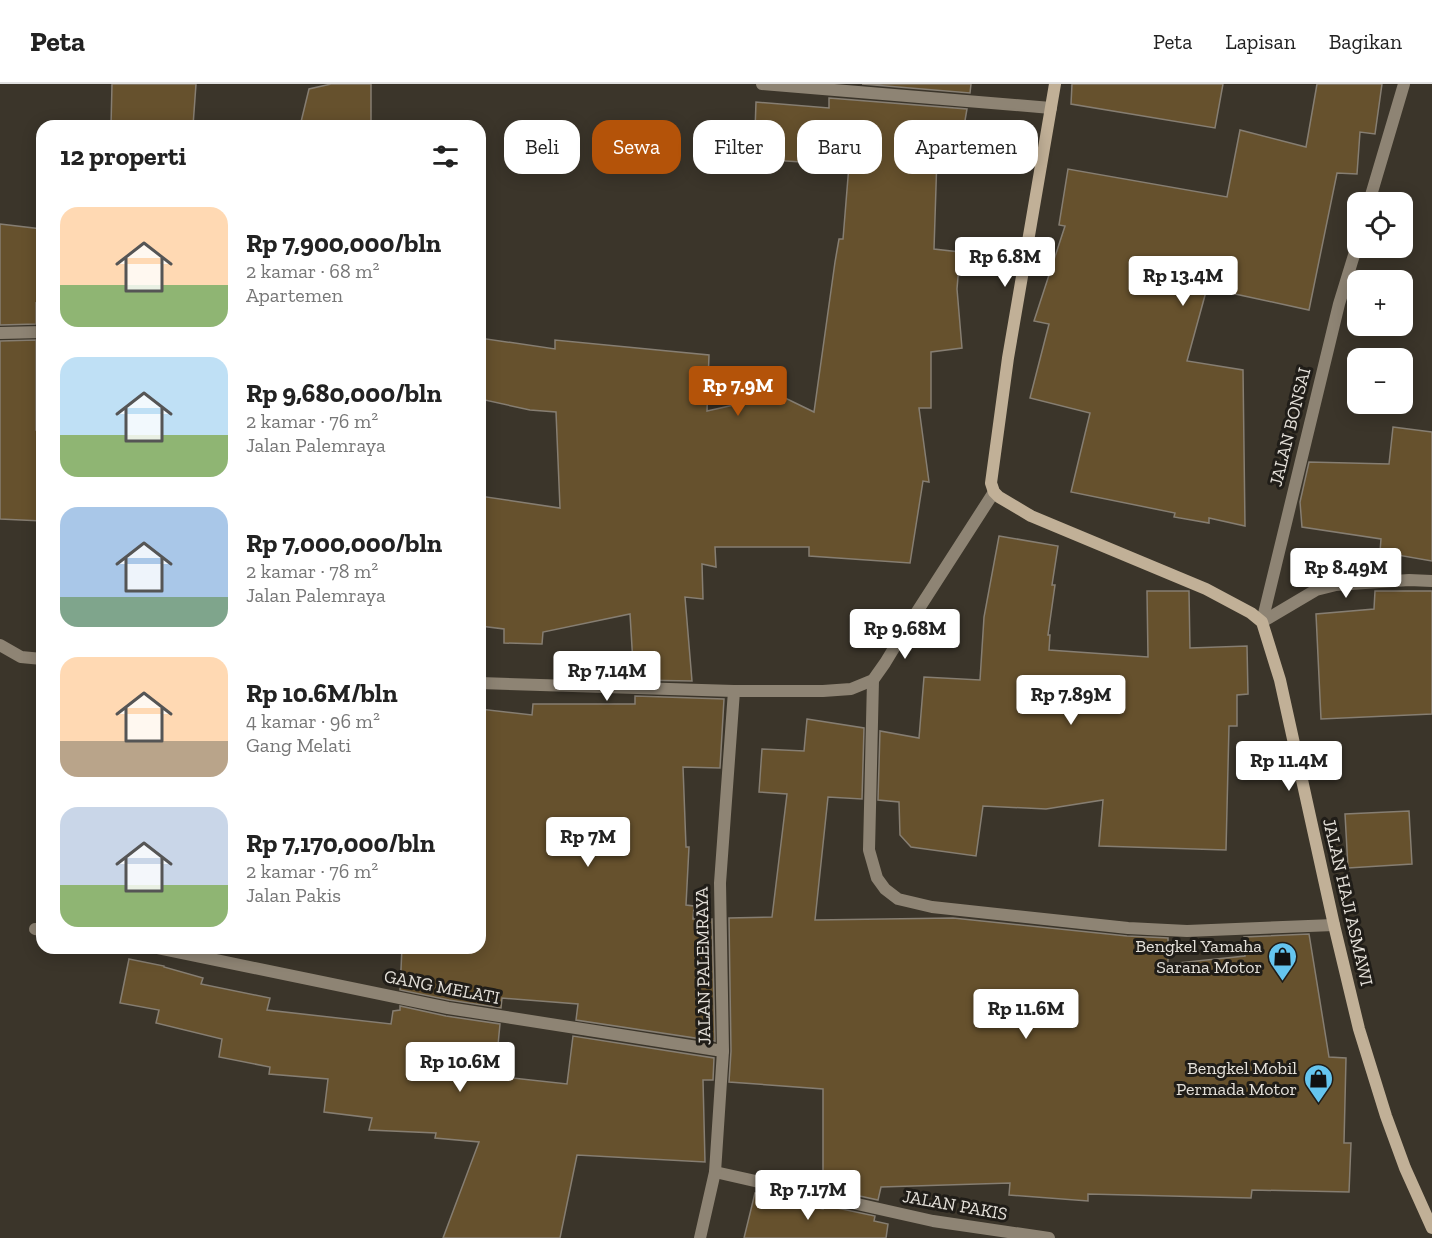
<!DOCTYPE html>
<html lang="id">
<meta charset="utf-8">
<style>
body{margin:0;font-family:"Zilla Slab",serif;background:#f2f2f2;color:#222;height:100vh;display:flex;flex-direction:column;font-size:22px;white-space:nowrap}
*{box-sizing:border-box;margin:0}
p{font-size:20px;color:#767676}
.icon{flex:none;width:33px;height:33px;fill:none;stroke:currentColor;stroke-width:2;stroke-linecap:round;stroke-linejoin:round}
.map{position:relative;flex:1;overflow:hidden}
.side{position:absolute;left:36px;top:36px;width:450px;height:834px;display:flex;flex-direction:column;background:#fff;border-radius:18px;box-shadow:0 3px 15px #0003}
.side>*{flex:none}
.guide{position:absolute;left:504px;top:36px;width:570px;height:54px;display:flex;gap:12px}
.tools{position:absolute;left:1347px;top:108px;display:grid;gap:12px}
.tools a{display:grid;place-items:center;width:66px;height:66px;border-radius:12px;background:#fff;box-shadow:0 3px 15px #0003;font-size:30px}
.price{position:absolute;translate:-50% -51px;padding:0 14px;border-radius:6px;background:#fff;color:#222;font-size:20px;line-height:39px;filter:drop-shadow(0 2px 3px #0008)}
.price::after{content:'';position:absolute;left:50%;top:36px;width:18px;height:14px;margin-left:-9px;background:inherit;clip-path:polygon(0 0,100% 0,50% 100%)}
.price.selected{background:#b45309;color:#fff}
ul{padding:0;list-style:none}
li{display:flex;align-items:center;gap:18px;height:150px;padding:0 24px}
li span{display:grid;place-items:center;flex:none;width:168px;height:120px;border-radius:18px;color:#555}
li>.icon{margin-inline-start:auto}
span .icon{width:72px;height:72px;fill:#fffc;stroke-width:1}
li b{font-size:26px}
h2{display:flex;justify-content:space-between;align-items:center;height:72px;padding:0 24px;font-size:26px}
.chip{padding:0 21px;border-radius:18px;background:#fff;box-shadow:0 3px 15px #0003;font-size:21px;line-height:54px}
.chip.selected{background:#b45309;color:#fff}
header{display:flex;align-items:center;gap:36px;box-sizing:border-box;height:84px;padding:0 30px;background:#fff;border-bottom:2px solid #e0e0e0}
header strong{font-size:28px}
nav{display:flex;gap:33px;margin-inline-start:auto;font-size:21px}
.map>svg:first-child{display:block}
.building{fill:#66512d;stroke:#867e72;stroke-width:1.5}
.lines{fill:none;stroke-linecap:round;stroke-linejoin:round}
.street{stroke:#8e8474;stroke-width:12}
.secondary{stroke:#c1b097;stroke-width:12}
.labels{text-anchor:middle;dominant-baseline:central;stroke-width:6;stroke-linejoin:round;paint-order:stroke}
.street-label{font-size:18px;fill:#e5e1da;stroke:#201d18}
.poi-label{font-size:18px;fill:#e5e1da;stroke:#201d18;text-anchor:end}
</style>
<header>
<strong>Peta</strong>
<nav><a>Peta</a><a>Lapisan</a><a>Bagikan</a></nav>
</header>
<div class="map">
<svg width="1432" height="1154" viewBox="0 0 1432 1154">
<rect width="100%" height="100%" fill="#3b352a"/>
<g class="building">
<polygon points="112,0 196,0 193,42 111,42"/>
<polygon points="331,0 371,0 371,42 300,42 309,5"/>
<polygon points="862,0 971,0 970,9"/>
<polygon points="1072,0 1223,0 1215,44 1071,20"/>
<polygon points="1317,0 1382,0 1375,50 1360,48 1357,90 1337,89 1309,226 1207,204 1187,277 1243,286 1245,442 1209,434 1209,439 1174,433 1175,429 1071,408 1090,329 1030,314 1049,240 1034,237 1065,142 1059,141 1068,85 1227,113 1240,46 1306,63"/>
<polygon points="829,14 967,25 963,48 937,72 934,165 960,168 957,205 962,264 931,268 931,324 919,324 929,398 923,397 910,479 809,472 809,463 715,463 716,483 702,480 703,515 685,513 692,597 634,596 630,530 543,548 542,560 504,559 504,545 480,542 480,412 560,424 556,328 530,326 480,315 480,254 555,265 555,256 709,271 707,327 779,311 814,328 835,178 839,155 843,155 849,81 754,75 756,18 829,24"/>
<polygon points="0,140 42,145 42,220 36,219 36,240 0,241"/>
<polygon points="36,256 36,346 42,347 42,437 0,435 0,257"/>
<polygon points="1393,343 1432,348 1432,477 1380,468 1381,455 1302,443 1300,418 1309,378 1389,380"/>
<polygon points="999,452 1058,462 1052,501 1055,501 1048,551 1050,551 1049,566 1148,573 1147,507 1189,507 1190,564 1247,562 1248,610 1237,611 1237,642 1229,642 1226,766 1099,762 1103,716 1046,725 983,722 976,772 911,763 900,751 899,718 878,716 880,647 919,654 924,593 980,596 984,533"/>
<polygon points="1375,507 1432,507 1432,630 1321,635 1316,530 1374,525"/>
<polygon points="635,612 724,615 720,684 683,683 686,763 689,763 686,821 694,822 693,835 712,835 715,957 576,936 578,920 502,914 501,924 449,916 400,906 402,864 480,864 480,625 532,631 533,620 635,620"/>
<polygon points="807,635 864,644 862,715 828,713 815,836 953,834 1127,852 1168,854 1168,880 1245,872 1244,853 1309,850 1329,973 1346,974 1344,1059 1351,1059 1349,1108 1252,1106 1251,1114 1088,1110 1088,1117 1009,1111 1010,1099 881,1103 878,1116 823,1104 823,1005 729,998 731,967 729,834 772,833 787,710 759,708 762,665 804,667"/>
<polygon points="1409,727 1412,780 1348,784 1345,730"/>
<polygon points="129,875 164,882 164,883 203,894 201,900 270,914 267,926 391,940 393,927 400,926 400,922 446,932 500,940 495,992 567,1000 573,952 714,974 713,996 703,996 705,1078 577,1071 560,1154 443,1154 479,1058 435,1054 436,1049 369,1046 372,1034 324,1028 328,995 269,990 270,983 219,973 222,955 156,939 159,926 120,919"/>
<polygon points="755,1109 823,1125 823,1121 875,1132 874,1137 888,1140 886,1154 744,1154"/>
</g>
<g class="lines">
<g class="street">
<polyline points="762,0 1051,24"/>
<polyline points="1369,118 1404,0"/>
<polyline points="0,249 42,248"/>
<polyline points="1262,538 1339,220 1358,158"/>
<polyline points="1262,538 1316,506 1336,501 1409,496 1432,497"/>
<polyline points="0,561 21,573 42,575"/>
<polyline points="873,596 869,766 877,794 885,805 898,815 932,823 1128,844 1187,847 1334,841"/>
<polyline points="480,599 734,607 823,607 851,605 873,596 885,579 902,551 994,408"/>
<polyline points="35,845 42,846"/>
<polyline points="158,864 448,924 723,967"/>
<polyline points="715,1088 933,1137 1049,1154"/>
<polyline points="700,1154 715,1088 723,967 720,799 734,607"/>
</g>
<polyline class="secondary" points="1055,0 1008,274 991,399 994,408 999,413 1031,432 1206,505 1251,529 1262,538 1280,596 1334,841 1359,945 1386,1032 1405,1084 1432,1144"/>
</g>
<defs>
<symbol id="shop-pin" viewBox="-11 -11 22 30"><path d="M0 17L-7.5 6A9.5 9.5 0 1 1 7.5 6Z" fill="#65c5ef" stroke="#201d18"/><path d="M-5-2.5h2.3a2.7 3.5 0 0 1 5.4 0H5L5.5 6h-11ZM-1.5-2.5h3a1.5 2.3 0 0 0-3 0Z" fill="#111"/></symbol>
</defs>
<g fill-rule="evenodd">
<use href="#shop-pin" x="1266" y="856" width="33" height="45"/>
<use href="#shop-pin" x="1302" y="978" width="33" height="45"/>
</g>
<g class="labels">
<g class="street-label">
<text transform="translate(1290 343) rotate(-76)">JALAN BONSAI</text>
<text transform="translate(1348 818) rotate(77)">JALAN HAJI ASMAWI</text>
<text transform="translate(703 882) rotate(-91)">JALAN PALEMRAYA</text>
<text transform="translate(442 903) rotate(11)">GANG MELATI</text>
<text transform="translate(955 1121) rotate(10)">JALAN PAKIS</text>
</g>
<g class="poi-label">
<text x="1262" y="862">Bengkel Yamaha<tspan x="1262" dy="21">Sarana Motor</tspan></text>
<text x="1297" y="984">Bengkel Mobil<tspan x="1297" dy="21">Permada Motor</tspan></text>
</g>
</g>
</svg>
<div class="tools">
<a><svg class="icon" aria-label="locate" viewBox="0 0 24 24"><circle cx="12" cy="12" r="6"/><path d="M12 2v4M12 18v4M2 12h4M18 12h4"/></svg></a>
<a>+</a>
<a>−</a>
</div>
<b class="price" style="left:1005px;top:204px">Rp 6.8M</b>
<b class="price" style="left:1183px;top:223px">Rp 13.4M</b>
<b class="price selected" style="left:738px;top:333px">Rp 7.9M</b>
<b class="price" style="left:1346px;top:515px">Rp 8.49M</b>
<b class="price" style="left:905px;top:576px">Rp 9.68M</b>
<b class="price" style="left:607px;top:618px">Rp 7.14M</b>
<b class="price" style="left:1071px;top:642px">Rp 7.89M</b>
<b class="price" style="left:1289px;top:708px">Rp 11.4M</b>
<b class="price" style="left:588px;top:784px">Rp 7M</b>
<b class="price" style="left:1026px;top:956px">Rp 11.6M</b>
<b class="price" style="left:460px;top:1009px">Rp 10.6M</b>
<b class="price" style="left:808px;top:1137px">Rp 7.17M</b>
<div class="guide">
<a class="chip">Beli</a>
<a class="chip selected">Sewa</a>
<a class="chip">Filter</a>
<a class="chip">Baru</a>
<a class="chip">Apartemen</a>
</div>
<section class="side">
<h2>12 properti<svg class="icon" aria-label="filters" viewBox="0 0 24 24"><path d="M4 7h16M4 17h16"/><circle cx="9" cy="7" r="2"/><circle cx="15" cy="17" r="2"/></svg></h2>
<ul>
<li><span style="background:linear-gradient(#ffd9b3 65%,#8fb573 0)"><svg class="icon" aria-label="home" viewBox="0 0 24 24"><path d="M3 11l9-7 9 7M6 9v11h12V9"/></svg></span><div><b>Rp 7,900,000/bln</b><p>2 kamar · 68 m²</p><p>Apartemen</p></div></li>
<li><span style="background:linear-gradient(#bfe0f5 65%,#8fb573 0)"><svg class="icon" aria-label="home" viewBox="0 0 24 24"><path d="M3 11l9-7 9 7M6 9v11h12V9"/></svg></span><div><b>Rp 9,680,000/bln</b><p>2 kamar · 76 m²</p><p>Jalan Palemraya</p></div></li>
<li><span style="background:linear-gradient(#a9c7e8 75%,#7fa58c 0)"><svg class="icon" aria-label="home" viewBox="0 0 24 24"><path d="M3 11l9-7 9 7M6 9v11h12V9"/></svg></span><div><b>Rp 7,000,000/bln</b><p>2 kamar · 78 m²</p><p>Jalan Palemraya</p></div></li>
<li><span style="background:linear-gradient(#ffd9b3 70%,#b9a48a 0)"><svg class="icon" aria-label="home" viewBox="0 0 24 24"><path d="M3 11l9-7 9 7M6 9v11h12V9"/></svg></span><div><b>Rp 10.6M/bln</b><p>4 kamar · 96 m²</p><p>Gang Melati</p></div></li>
<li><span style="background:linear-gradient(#c9d6e8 65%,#8fb573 0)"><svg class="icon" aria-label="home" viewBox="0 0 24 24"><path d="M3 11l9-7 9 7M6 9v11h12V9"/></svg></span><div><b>Rp 7,170,000/bln</b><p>2 kamar · 76 m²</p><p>Jalan Pakis</p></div></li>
</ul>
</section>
</div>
